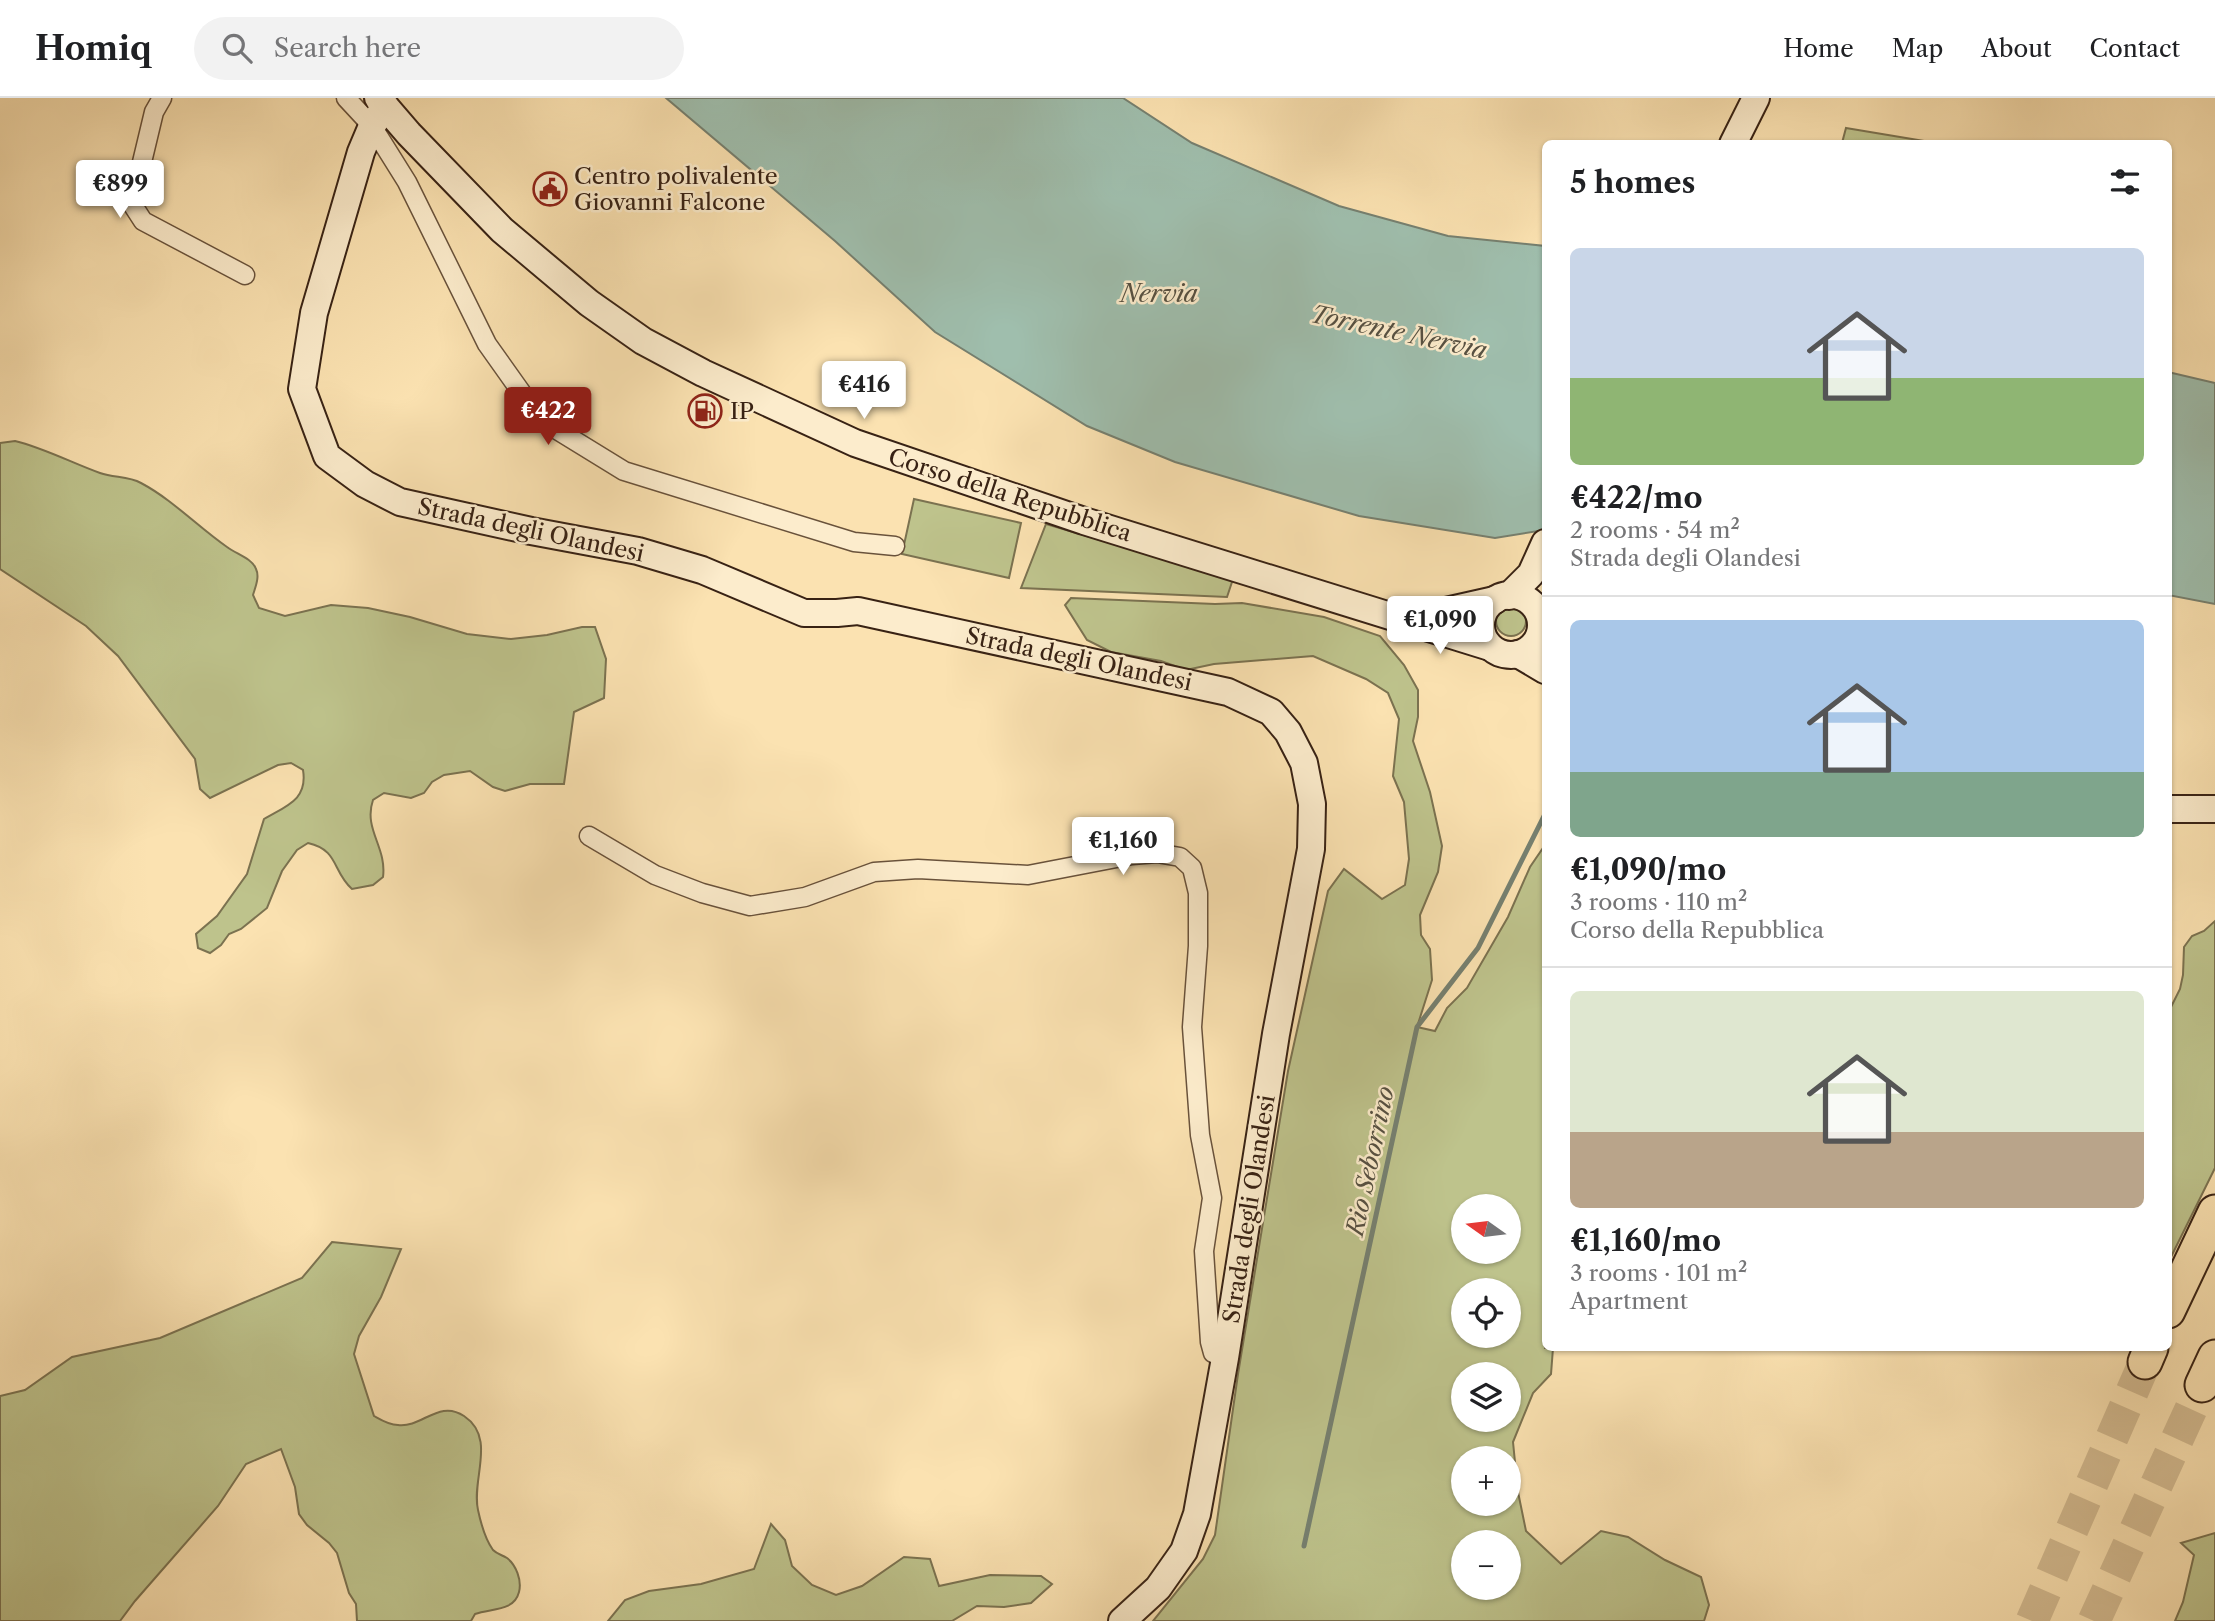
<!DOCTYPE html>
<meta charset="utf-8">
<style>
body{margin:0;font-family:"Libre Caslon Text",serif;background:#f2f2f2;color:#202124;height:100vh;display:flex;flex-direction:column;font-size:26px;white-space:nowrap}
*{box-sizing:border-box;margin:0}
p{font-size:23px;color:#757577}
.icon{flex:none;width:38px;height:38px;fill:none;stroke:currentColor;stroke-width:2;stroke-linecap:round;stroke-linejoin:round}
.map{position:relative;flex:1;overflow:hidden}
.panel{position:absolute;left:1542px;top:42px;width:630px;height:1211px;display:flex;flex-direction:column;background:#fff;border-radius:10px;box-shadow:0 2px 5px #0004}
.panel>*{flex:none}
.needle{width:46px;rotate:284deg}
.buttons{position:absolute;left:1451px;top:1096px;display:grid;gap:14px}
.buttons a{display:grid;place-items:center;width:70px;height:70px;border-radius:50%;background:#fff;box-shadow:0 2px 5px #0004;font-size:35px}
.price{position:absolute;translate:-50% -60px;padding:0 16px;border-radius:7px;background:#fff;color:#222;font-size:23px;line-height:46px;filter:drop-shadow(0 2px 4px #0008)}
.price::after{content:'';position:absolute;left:50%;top:42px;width:21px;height:16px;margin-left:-10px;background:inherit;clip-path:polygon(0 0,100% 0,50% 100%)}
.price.current{background:#8f2418;color:#fff}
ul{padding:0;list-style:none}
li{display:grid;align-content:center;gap:14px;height:371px;padding:0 28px}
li+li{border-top:2px solid #e0e0e0}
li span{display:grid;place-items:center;height:217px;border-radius:10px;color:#555}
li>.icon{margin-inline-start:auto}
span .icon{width:126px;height:126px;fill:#fffc;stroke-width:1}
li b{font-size:30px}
h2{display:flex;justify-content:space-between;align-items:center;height:84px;padding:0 28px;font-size:30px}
header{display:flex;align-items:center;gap:42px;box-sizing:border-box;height:98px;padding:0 35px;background:#fff;border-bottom:2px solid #e0e0e0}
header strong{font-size:33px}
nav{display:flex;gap:38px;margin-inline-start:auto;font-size:24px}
.search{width:490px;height:63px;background:#f2f2f2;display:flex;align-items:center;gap:18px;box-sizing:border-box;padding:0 24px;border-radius:38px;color:#757577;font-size:26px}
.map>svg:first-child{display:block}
.green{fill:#bec38c;stroke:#7b7250;stroke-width:2;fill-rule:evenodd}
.water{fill:#9fbead;stroke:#768070;stroke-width:2}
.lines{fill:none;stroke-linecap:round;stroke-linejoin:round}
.stream{stroke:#768070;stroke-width:5}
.highway-tunnel{stroke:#d4bc92;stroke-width:33;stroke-dasharray:33 17;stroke-linecap:butt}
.street-casing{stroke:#69523b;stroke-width:21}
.secondary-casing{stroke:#382214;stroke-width:30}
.highway-casing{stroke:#382214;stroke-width:37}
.street{stroke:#fceccc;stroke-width:18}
.secondary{stroke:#fceccc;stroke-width:26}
.highway{stroke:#fbe2b1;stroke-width:33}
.labels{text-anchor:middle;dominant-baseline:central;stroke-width:5;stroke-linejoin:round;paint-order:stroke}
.poi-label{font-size:23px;fill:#382214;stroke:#fceccc;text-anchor:start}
.street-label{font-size:23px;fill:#382214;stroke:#fceccc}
.water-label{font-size:24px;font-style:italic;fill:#575142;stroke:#fceccc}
</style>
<header>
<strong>Homiq</strong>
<div class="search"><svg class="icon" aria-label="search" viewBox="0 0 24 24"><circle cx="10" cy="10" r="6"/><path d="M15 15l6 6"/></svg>Search here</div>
<nav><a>Home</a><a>Map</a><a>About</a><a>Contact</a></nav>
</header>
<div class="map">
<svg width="2215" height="1523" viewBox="0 0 2215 1523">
<rect width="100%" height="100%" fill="#fbe2b1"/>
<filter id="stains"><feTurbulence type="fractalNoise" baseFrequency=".00286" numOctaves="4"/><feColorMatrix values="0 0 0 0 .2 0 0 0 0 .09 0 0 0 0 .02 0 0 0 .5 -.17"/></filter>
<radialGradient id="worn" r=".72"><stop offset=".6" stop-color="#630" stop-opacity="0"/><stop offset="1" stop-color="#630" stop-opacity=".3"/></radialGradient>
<g class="green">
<polygon points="1846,30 1936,45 1842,45"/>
<path d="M15,343C44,350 72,365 100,375C114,380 128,378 141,385C173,402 198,429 227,449C236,456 252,460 256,471C260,479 255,490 253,497L259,510L285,518L331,507L368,510L410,519L467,536L511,541L547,537L582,529H595L606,561L604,600L574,614L564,686H530L505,693L493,689L470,673L444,677L432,684L424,695L411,700L384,695L373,702C363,731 387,749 383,779L373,787L352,791C332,773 339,752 308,745L297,752L282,773L267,810L241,831L229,836L221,847L210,855L198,850L196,836L217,818L247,776L264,721C286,708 308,702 303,672L291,665L278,667L210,700L200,691L195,661L118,558L86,528L0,471V345Z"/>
<polygon points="914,401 1021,425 1009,480 902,456"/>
<polygon points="1046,426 1233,481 1227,499 1021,490"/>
<path d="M1071,500L1215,506L1242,505L1324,519L1380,538L1404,567L1418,592V619L1413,643L1430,694L1442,748L1438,774L1420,817L1421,837L1430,851L1432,882L1417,929L1435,933L1447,910L1467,890L1508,819L1530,769L1545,747V1250H1553L1551,1276L1533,1295L1513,1344L1518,1394L1526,1433L1561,1466L1601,1433L1628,1439L1665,1462L1701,1479L1709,1507L1704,1523H1153L1203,1461L1215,1437L1238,1276L1288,973L1328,793L1344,771L1382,801L1405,787L1409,761L1404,704L1393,678L1399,621L1388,595L1366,581L1313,558L1214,566L1186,572L1161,563L1111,554L1087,542L1065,507ZM1463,1108H1508V1153H1463ZM1463,1192H1508V1237H1463ZM1463,1276H1508V1321H1463ZM1463,1360H1508V1405H1463ZM1463,1444H1508V1489H1463Z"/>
<circle cx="1511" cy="523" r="15"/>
<polygon points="2215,823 2215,1070 2168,1165 2168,915 2180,891 2183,877 2184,849 2192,838 2204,833"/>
<path d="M332,1144L401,1151L381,1199L359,1238L354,1256L374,1318C381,1322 389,1327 398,1327C422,1330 439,1301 464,1318C497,1340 471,1381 478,1412C481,1426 485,1441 493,1452C497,1456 502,1457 507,1460C516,1467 522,1482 519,1494C514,1514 491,1510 475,1516L471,1523H357L356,1506L349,1495L337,1455L329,1445L307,1427L299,1416L295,1389L281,1351L246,1366L218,1408L135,1503L120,1523H0V1298L25,1292L72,1259L160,1240L302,1180Z"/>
<polygon points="771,1426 785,1442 792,1468 812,1487 836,1497 862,1488 904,1459 930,1461 939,1488 990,1477 1041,1478 1052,1486 1031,1505 1004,1509 977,1508 952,1523 608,1523 625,1502 649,1493 701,1486 754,1471"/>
<polygon points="2215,1435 2215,1523 2175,1523 2183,1504 2194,1457 2181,1445"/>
</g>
<g class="water">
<polygon points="666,0 1123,0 1192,45 1339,108 1448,138 1545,148 1545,432 1495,440 1359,418 1175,364 1087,328 935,234 835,143"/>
<polygon points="2168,274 2215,285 2215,506 2168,497"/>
</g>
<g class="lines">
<polyline class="stream" points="1304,1448 1417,929 1478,850 1545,716"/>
<g class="highway-tunnel">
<polyline points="2032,1523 2145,1264"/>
<polyline points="2094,1523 2202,1287"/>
</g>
<defs>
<g id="street">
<polyline points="162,0 154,14 132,106 143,123 245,177"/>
<polyline points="346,0 372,28 407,84 487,246 541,322 624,373 854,444 895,448"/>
<polyline points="589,738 655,777 702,795 750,808 805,799 874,774 918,771 1028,777 1132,757 1157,755 1180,759 1192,770 1198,795 1198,848 1192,929 1200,1037 1212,1100 1204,1153 1210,1244 1213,1255 1225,1260"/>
</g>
<g id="secondary">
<polyline points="378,0 409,36 502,132 589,205 643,243 703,275 855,345 1084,423 1490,549"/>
<polyline points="385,8 372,28 361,54 314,215 302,291 327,358 365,386 400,404 531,433 638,453 702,472 804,515 837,515 858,513 1228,594 1271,614 1288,634 1304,665 1312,706 1311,751 1276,936 1225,1260 1197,1416 1184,1453 1158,1490 1122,1523"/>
<polyline points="1733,46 1756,0"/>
<circle cx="1511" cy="527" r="30"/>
<polyline points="1509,498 1531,476 1545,445"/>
<polyline points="1406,522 1495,502"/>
<polyline points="1518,556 1545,572"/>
<polyline points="2168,711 2215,711"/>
</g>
<g id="highway">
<polyline points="2168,1213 2215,1114"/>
<polyline points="2145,1264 2151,1250"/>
<polyline points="2202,1287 2215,1259"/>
</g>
</defs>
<use href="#street" class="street-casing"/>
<use href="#secondary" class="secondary-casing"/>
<use href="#highway" class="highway-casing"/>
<use href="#street" class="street"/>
<use href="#secondary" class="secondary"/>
<use href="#highway" class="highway"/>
</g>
<defs>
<symbol id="civic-ring" viewBox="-11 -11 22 22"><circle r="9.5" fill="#fceccc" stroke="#8f2418" stroke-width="1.5"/><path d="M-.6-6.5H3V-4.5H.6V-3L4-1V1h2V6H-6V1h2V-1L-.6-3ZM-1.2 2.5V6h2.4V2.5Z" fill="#8f2418"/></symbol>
<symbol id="fuel-ring" viewBox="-11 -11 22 22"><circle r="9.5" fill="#fceccc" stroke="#8f2418" stroke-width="1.5"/><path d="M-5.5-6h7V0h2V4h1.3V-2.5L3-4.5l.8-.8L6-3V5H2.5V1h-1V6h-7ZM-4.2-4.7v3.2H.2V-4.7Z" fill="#8f2418"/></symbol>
</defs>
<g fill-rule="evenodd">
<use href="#civic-ring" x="531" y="72" width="38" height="38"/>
<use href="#fuel-ring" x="686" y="294" width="38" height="38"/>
</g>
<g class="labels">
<g class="poi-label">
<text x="574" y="78">Centro polivalente<tspan x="574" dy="26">Giovanni Falcone</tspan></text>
<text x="730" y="313">IP</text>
</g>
<g class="street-label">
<text transform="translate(1010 397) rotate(18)">Corso della Repubblica</text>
<text transform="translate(531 432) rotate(12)">Strada degli Olandesi</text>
<text transform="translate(1079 561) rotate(12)">Strada degli Olandesi</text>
<text transform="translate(1249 1111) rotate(-81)">Strada degli Olandesi</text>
</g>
<g class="water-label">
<text x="1159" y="195">Nervia</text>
<text transform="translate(1399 234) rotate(12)">Torrente Nervia</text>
<text transform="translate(1370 1063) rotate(-78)">Rio Seborrino</text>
</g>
</g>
<rect width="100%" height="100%" filter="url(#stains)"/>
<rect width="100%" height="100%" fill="url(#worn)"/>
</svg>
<div class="buttons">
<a><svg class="needle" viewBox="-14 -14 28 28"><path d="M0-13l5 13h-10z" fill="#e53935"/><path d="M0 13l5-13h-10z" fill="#757577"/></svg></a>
<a><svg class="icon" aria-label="locate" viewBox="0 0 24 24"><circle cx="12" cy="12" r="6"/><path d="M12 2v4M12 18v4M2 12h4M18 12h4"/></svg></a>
<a><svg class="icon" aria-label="layers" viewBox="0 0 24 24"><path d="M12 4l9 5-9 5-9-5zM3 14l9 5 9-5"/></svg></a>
<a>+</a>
<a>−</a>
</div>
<b class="price" style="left:120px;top:122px">€899</b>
<b class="price" style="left:864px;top:323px">€416</b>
<b class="price current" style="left:548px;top:349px">€422</b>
<b class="price" style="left:1440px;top:558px">€1,090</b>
<b class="price" style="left:1123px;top:779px">€1,160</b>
<section class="panel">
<h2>5 homes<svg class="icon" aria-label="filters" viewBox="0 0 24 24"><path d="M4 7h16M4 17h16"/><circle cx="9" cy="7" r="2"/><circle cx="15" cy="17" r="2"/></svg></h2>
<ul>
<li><span style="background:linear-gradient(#c9d6e8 60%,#8fb573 0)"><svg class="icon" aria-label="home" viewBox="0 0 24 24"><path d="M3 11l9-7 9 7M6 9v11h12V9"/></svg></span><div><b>€422/mo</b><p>2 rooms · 54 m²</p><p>Strada degli Olandesi</p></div></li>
<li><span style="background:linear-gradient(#a9c7e8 70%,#7fa58c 0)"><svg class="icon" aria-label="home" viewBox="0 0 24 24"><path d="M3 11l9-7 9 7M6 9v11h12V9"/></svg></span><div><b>€1,090/mo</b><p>3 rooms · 110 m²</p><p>Corso della Repubblica</p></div></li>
<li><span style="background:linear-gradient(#dfe7d0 65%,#b9a48a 0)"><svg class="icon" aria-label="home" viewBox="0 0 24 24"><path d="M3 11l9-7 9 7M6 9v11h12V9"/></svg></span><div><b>€1,160/mo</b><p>3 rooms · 101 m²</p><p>Apartment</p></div></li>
</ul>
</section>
</div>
